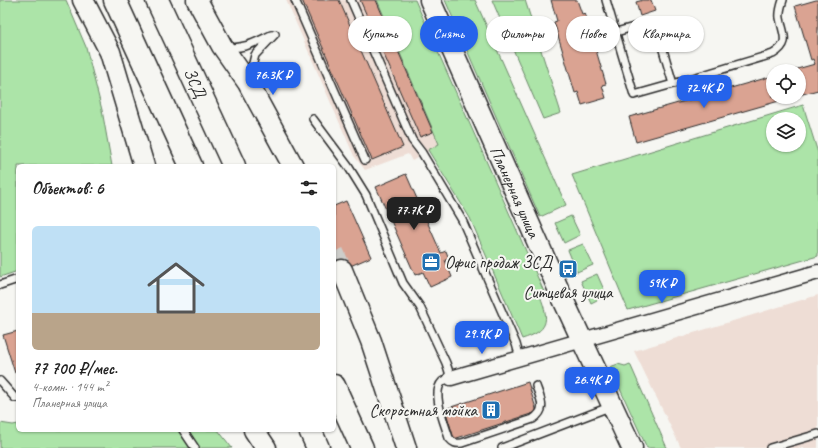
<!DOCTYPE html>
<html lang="ru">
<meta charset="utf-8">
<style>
body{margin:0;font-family:Caveat,sans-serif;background:#f6f6f6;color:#222;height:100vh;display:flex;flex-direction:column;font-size:15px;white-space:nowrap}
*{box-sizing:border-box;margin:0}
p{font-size:13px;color:#767676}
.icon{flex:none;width:22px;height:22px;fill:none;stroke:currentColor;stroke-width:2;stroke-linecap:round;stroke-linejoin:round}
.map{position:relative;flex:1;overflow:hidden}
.sheet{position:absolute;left:16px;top:164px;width:320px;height:268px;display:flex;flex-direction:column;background:#fff;border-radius:6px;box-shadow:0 1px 3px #0004}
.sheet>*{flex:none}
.banner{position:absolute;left:348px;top:16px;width:380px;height:36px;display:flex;gap:8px}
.controls{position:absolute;left:766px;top:64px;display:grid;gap:8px}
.controls a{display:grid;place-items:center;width:40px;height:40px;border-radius:50%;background:#fff;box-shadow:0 1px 3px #0004;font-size:20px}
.price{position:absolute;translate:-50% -34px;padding:0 9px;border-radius:8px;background:#2563eb;color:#fff;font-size:13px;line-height:26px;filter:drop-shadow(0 1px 2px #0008)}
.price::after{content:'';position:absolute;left:50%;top:24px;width:12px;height:9px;margin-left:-6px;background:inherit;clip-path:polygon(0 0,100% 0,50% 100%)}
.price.current{background:#222;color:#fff}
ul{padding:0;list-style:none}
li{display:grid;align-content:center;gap:8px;height:212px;padding:0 16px}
li span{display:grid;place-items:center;height:124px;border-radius:6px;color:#555}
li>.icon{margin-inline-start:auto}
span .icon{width:72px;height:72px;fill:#fffc;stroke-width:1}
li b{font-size:17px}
h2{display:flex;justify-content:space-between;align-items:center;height:48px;padding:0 16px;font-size:17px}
.tag{padding:0 14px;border-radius:18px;background:#fff;box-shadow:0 1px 3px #0004;font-size:14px;line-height:36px}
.tag.current{background:#2563eb;color:#fff}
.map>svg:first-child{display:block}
.built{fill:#eeddd5}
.green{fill:#ace4a8;stroke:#6c886a;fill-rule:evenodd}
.building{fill:#daa392;stroke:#2b2b2b}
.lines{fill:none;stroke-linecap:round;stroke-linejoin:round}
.secondary-tunnel{stroke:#cdcdca;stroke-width:20;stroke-dasharray:20 10;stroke-linecap:butt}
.service-casing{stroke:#2b2b2b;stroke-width:10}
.minor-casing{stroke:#2b2b2b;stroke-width:17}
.secondary-casing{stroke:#2b2b2b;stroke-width:23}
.motorway-casing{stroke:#2b2b2b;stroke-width:25}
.service{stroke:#f6f6f2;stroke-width:7}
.minor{stroke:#f6f6f2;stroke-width:14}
.secondary{stroke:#f6f6f2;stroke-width:20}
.motorway{stroke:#f6f6f2;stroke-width:22}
.labels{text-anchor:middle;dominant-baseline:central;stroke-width:4;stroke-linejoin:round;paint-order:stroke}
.street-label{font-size:17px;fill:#2b2b2b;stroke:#f6f6f2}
.poi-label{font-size:17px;fill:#2b2b2b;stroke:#f6f6f2;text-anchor:start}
</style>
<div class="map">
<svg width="818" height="448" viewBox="0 0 818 448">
<rect width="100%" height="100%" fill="#f6f6f2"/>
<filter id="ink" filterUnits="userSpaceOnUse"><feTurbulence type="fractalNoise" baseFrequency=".025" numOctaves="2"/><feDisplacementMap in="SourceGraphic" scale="8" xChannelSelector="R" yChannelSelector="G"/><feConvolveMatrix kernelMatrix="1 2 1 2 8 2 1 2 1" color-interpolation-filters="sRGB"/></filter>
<g filter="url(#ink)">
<g class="built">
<polygon points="286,0 379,0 440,144 412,161 408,154 365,170 354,156"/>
<polygon points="818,295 818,448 681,448 634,351"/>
</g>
<g class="green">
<polygon points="0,0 66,0 86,47 102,110 112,166 18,166 18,271 0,277"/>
<path d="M377,0H415L545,294L540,296C550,321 548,331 522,339L470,218L428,150L439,144Z"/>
<polygon points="445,0 475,0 566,205 540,217"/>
<polygon points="492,0 525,0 561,113 543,119"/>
<path d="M803,105L818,153V256L628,310L572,175ZM773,119H799V145H773Z"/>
<polygon points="571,216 580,235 564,243 555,223"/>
<polygon points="583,244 593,265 577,272 568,250"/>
<polygon points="597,274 605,292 599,299 591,303 581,281"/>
<polygon points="618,364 625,366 630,364 667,448 647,448 610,367"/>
<polygon points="0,423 13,425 18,424 18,430 218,430 232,448 0,448"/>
</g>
<g class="building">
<polygon points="302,0 339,0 403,147 372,160"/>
<polygon points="360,0 376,0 433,132 420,137"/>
<polygon points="551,0 577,0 582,14 585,13 606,84 602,85 606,98 582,105 578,92 575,93 554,22 557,21"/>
<polygon points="643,0 651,0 655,11 640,16 636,2"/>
<polygon points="816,0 818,0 818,90 799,95 799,71 790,71 815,64 813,59 811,60 795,6"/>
<polygon points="773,76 773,97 793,97 636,142 629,117"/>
<polygon points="406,174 441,253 446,251 449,259 445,260 452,277 430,287 423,272 415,275 376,187"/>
<polygon points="346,201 371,257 334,273 334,206"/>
<polygon points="18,331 18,372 15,373 3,335"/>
<polygon points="528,382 537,412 454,439 445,409"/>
</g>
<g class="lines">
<polyline class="secondary-tunnel" points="334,252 342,270"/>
<defs>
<g id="service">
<polyline points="295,0 365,160"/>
<polyline points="351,0 412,140 422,153 462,220 516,344 520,358"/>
<polyline points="606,0 634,95 673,84"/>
<path d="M616,32L641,25L652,26L659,36L673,84L773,54C791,43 783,35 780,18C779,12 781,6 783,0"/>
<path d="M226,47C243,50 256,42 271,35"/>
<polyline points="249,79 255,55 275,34"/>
<path d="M313,119L348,166L366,195L403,283L420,307L446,363L451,378C449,379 444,380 442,382C431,393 445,424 449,438C453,443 456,444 462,443L533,419C547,410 541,400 536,386"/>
<polyline points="0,285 18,279"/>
<polyline points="0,381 15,398 18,398"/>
<polyline points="183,430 195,448"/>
<polyline points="502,448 612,406"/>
<polyline points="770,448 818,434"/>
</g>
<polyline id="minor" points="451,378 818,272"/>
<g id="secondary">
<polyline points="83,0 110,52 144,166"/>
<polyline points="197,0 222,46 248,83 293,166"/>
<path id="s1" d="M430,0L561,295L632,448"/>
<polyline points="342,270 371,341 406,448"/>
<polyline points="254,430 266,448"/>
</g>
<g id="motorway">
<polyline points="115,0 191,166"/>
<path id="s2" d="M157,0L234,166"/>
<polyline points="334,386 362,448"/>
<polyline points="310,430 318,448"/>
</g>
</defs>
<use href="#service" class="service-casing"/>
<use href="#minor" class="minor-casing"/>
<use href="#secondary" class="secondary-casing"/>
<use href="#motorway" class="motorway-casing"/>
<use href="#service" class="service"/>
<use href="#minor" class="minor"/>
<use href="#secondary" class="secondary"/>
<use href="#motorway" class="motorway"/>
</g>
</g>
<defs>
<symbol id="office-square" viewBox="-11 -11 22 22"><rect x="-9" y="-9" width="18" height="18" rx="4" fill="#1f6fb2" stroke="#f6f6f2"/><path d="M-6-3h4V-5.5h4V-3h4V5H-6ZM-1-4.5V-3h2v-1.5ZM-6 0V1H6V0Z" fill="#fff"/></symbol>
<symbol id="bus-square" viewBox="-11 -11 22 22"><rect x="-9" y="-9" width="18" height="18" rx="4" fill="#1f6fb2" stroke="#f6f6f2"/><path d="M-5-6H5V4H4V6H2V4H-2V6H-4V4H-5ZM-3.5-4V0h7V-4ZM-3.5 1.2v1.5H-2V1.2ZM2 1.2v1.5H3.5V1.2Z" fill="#fff"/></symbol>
<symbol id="building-square" viewBox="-11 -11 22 22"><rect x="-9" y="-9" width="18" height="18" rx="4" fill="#1f6fb2" stroke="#f6f6f2"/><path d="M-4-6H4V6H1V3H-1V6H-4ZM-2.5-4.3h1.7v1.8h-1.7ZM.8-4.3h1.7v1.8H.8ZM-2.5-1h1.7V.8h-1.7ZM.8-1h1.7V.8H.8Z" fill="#fff"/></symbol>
</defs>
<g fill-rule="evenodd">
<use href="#office-square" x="420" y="251" width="22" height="22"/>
<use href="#bus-square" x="557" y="258" width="22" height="22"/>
<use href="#building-square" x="480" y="399" width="22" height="22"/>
</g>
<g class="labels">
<g class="street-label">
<text stroke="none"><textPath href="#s2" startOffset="91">ЗСД</textPath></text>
<text stroke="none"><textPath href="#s1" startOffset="210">Планерная улица</textPath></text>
</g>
<g class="poi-label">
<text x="445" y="262">Офис продаж ЗСД</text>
<text x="568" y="292" text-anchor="middle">Ситцевая улица</text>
<text x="477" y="410" text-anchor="end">Скоростная мойка</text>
</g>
</g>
</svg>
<div class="controls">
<a><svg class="icon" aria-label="locate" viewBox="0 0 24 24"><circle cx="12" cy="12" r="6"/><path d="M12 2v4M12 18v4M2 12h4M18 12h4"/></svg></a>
<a><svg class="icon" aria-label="layers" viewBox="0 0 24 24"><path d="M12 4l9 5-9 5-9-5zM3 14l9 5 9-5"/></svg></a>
</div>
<b class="price" style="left:273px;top:96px">76.3K ₽</b>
<b class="price" style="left:704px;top:109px">72.4K ₽</b>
<b class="price current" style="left:414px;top:231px">77.7K ₽</b>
<b class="price" style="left:662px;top:304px">59K ₽</b>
<b class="price" style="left:482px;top:355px">29.9K ₽</b>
<b class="price" style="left:592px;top:401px">26.4K ₽</b>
<div class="banner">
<a class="tag">Купить</a>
<a class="tag current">Снять</a>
<a class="tag">Фильтры</a>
<a class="tag">Новое</a>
<a class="tag">Квартира</a>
</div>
<section class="sheet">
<h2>Объектов: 6<svg class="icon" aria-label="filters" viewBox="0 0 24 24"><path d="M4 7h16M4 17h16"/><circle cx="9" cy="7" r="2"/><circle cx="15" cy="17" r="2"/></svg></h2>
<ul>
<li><span style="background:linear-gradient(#bfe0f5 70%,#b9a48a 0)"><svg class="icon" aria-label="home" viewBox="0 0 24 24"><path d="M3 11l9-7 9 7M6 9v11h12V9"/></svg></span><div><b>77 700 ₽/мес.</b><p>4-комн. · 144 m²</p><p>Планерная улица</p></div></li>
</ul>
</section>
</div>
